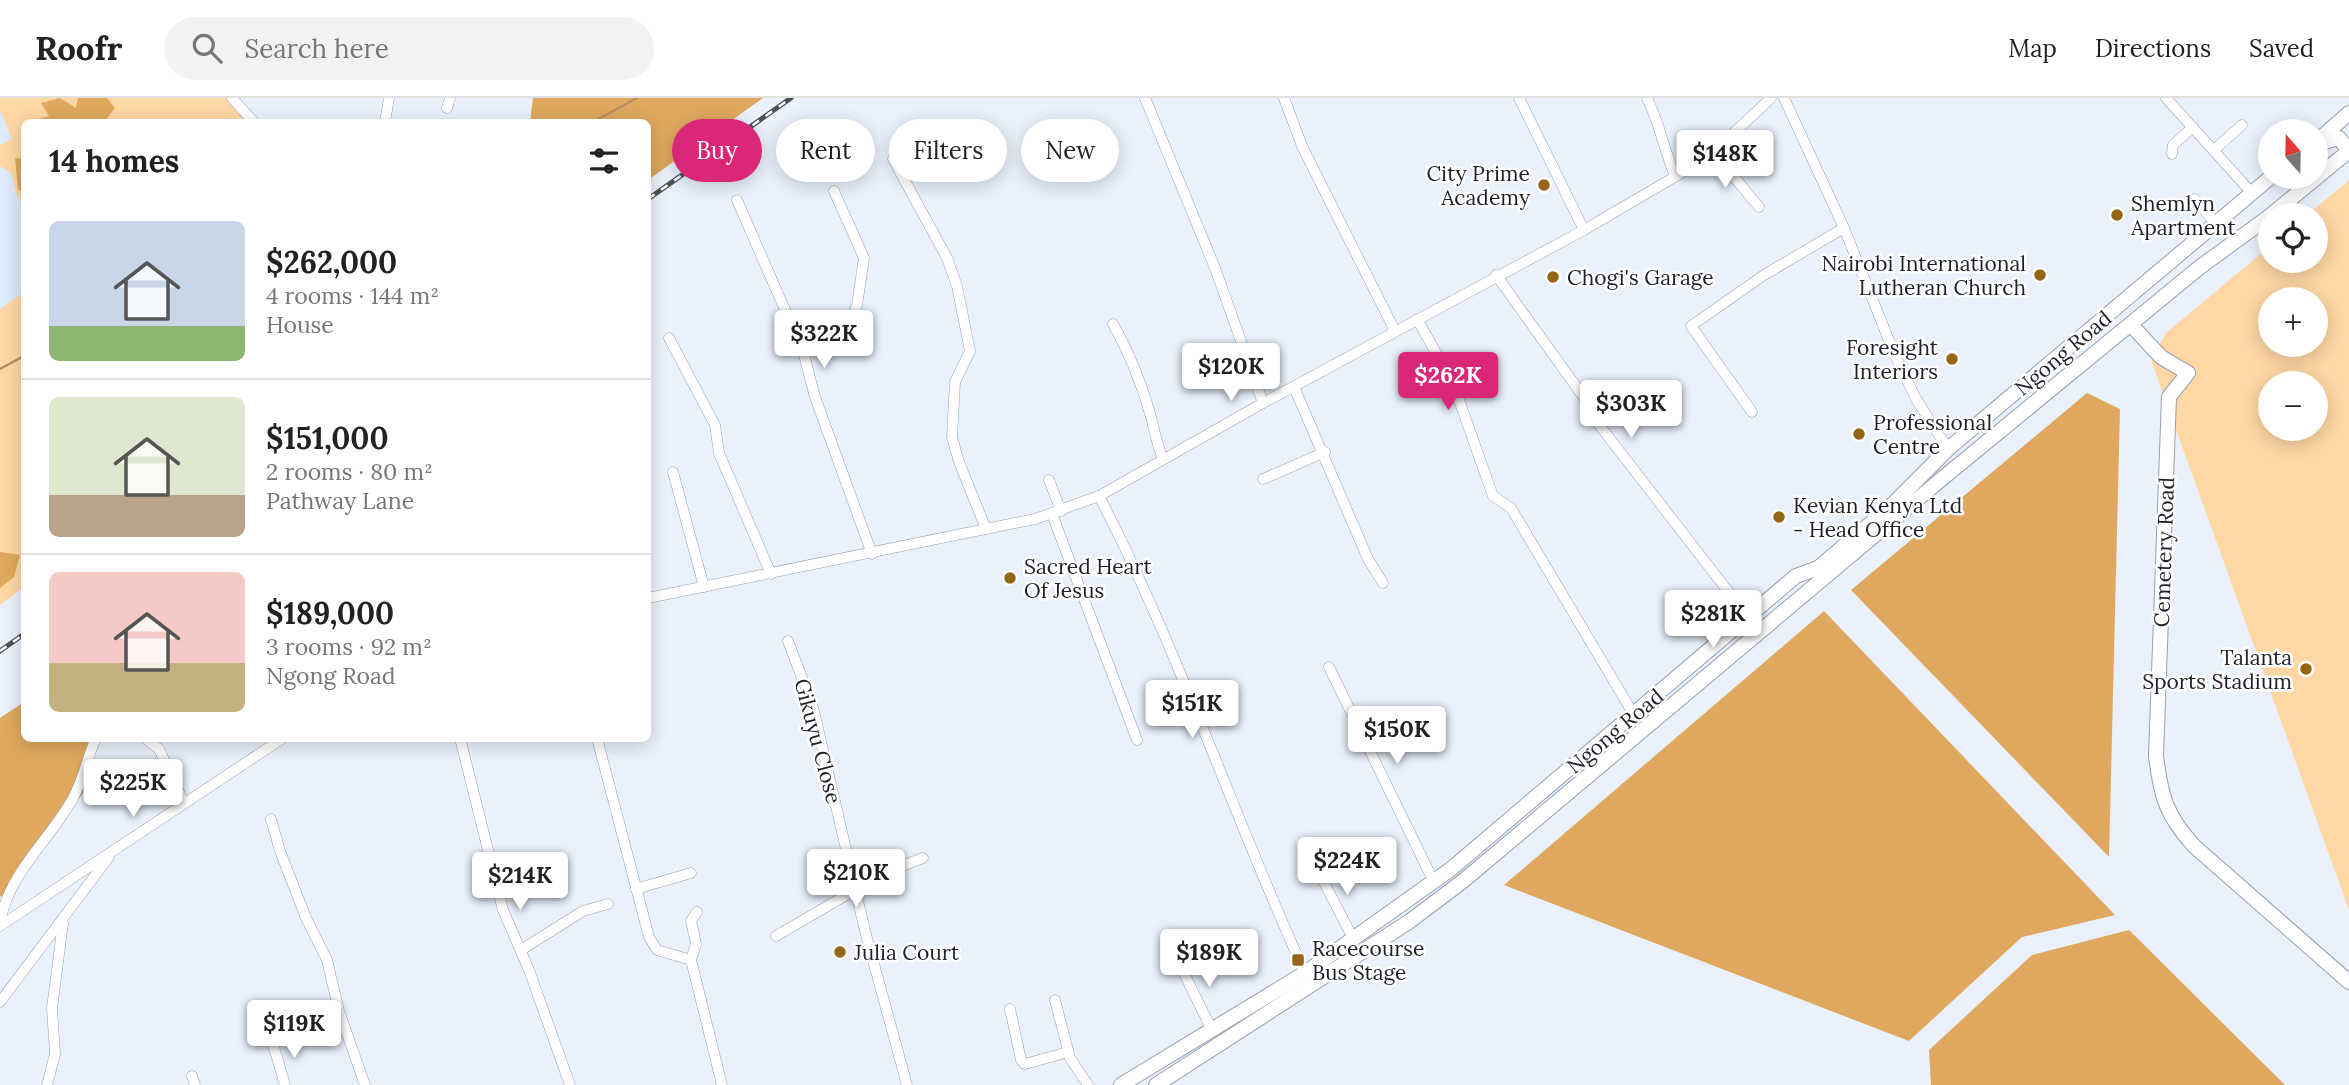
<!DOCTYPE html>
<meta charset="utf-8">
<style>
body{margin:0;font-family:Lora,serif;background:#f2f2f2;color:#222;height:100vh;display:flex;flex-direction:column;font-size:26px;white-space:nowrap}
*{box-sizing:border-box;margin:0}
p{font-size:23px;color:#767676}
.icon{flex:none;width:38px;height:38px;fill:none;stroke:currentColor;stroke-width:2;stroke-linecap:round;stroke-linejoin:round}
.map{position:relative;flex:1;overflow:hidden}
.details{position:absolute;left:21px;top:21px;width:630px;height:623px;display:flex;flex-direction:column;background:#fff;border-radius:10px;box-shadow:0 4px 18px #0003}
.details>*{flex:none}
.banner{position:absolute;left:672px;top:21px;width:665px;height:63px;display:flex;gap:14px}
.needle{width:46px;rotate:340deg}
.buttons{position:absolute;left:2258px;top:21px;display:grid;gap:14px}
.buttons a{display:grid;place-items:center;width:70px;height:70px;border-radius:50%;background:#fff;box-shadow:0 4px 18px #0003;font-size:35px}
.price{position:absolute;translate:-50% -60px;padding:0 16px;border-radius:7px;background:#fff;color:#222;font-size:23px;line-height:46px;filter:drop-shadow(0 2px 4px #0008)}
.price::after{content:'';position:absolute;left:50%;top:42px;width:21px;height:16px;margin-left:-10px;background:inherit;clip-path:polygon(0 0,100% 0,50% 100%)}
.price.current{background:#db2777;color:#fff}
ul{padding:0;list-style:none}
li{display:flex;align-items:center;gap:21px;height:175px;padding:0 28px}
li+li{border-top:2px solid #e0e0e0}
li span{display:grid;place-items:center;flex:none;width:196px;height:140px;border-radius:10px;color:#555}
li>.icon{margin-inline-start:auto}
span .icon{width:84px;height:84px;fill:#fffc;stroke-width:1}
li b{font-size:30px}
h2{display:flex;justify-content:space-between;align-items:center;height:84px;padding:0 28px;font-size:30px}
.tag{padding:0 24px;border-radius:32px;background:#fff;box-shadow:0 4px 18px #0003;font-size:24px;line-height:63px}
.tag.current{background:#db2777;color:#fff}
header{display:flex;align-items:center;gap:42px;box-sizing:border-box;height:98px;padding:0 35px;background:#fff;border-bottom:2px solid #e0e0e0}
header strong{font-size:33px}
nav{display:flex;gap:38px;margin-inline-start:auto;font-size:24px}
.search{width:490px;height:63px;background:#f2f2f2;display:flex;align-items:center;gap:18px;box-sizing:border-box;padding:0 24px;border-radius:38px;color:#767676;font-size:26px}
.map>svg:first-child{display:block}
.built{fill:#ddeafd}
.green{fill:#ffd7a4;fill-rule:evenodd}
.forest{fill:#dfa85e}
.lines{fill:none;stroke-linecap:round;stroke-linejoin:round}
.stream{stroke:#b6905d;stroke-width:2.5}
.street-casing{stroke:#95a0b1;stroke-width:11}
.secondary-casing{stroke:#95a0b1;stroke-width:16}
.street{stroke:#fff;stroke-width:10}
.secondary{stroke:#fff;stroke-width:14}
.rail-casing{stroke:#4d5259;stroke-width:5}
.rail{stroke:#fff;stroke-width:2.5;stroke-dasharray:8;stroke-linecap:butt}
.poi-dot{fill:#956415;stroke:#fff;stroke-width:2.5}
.labels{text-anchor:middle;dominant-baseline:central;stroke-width:5;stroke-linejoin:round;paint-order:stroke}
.poi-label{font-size:21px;fill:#1d2127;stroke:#fff;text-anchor:start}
.street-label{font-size:21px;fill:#1d2127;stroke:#fff}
</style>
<header>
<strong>Roofr</strong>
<div class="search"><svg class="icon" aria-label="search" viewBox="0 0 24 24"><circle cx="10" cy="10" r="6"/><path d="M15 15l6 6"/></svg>Search here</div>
<nav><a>Map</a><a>Directions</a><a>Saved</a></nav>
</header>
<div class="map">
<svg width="2349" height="987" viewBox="0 0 2349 987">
<rect width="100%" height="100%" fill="#eaf1fc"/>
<polygon class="built" points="0,0 226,0 247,24 24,24 24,489 0,507"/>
<g class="green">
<polygon points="0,0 226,0 247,24 24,24 24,106 18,100 11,75 0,68 0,47 12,41 0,12"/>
<path d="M2349,82V812L2151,262L2166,235L2270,148V163H2315V117H2307ZM2270,201H2315V247H2270ZM2270,285H2315V331H2270Z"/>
<polygon points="24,194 24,489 0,507 0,211"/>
</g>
<g class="forest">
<polygon points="60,0 76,10 78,0 107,0 115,10 104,24 29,24 49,18 41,5"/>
<polygon points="533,0 763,0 648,82 648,24 530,24"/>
<polygon points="15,60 24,61 24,95 18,91"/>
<polygon points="2087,295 2120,311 2109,759 1851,492"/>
<polygon points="0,454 20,457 14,479 0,490"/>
<polygon points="1824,513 2115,817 2022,839 1909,943 1504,787"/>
<polygon points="24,604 24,640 88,641 88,688 10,793 0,799 0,620"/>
<polygon points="2129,832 2285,987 1931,987 1929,952 2032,857"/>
</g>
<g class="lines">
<g class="stream">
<polyline points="593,24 637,0"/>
<polyline points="0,271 24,258"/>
</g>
<defs>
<g id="street">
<polyline points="232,0 254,24"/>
<polyline points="1145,0 1215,170 1263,305"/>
<polyline points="1284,0 1302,48 1395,233"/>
<polyline points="1519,0 1584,132"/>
<path d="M1647,0C1660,26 1664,52 1675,78"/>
<polyline points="1784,0 1844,130 1894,255 1916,301 1948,351"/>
<polyline points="2166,0 2251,94"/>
<polyline points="447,10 450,0"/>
<polyline points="385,24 389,0"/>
<polyline points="2214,52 2242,27"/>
<polyline points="1715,56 1759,109"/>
<polyline points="2172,56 2173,47 2193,29"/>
<polyline points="893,61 947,160 957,188 970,253 955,284 952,339 959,364 986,431"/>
<polyline points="2195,101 2215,125"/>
<polyline points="737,102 803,253 815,299 872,456"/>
<polyline points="1496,177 1585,301 1593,319 1748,519"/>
<polyline points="1417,221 1453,285 1493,398 1511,410 1634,617"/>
<path d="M1113,226C1129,254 1142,287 1151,319C1155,334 1157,347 1163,361"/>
<polyline points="669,240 715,327 719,355 771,476"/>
<polyline points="803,253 843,228 852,220 857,207 864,160 834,93"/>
<polyline points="1294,289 1368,461 1383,485"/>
<polyline points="1752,314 1691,228 1764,177 1844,130"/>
<polyline points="673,374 704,489"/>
<polyline points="1263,381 1325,354"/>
<polyline points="1049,382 1061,413"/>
<path d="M1099,398C1179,552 1233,718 1305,875"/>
<polyline points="1052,416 1137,642"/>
<polyline points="648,500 1035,421 1099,398 1263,305 1584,132 1707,60 1771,0"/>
<polyline points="788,543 813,609 865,833 907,987"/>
<polyline points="1329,569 1433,782"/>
<polyline points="145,640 159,651 184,705"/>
<polyline points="460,640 503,812 529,872 570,987"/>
<polyline points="597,640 649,839 657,852 691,862 722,987"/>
<polyline points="271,721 280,753 306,820 327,862 339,913 365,987"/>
<polyline points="1316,769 1354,842"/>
<polyline points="636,791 691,775"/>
<path d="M0,824C9,775 48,744 72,702C83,683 87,660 96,640"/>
<polyline points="0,828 283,640"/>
<polyline points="776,838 855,792 870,789 891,772 923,760"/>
<polyline points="521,852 583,813 608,806"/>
<polyline points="691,862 696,846 691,823 697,814"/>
<polyline points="1179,865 1211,930"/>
<polyline points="1055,902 1070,960 1088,987"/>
<polyline points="0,904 109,759"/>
<polyline points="1010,911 1021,962 1025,966 1068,954"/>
<polyline points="273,946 285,987"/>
<polyline points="192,978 195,987"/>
<polyline points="47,987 55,956 52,910 63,825"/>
</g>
<g id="secondary">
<polyline points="2315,45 2349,15"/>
<polyline points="2317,46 2339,40 2349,53"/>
<polyline points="2271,117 2349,53"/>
<path d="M2132,228L2161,259L2188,275L2169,299L2156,658C2161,699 2166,717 2194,748L2349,884"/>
<polyline points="1121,987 1305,875 1451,771 1796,478 1818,470 1890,409 1948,351 2271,79"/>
<polyline points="1156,987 1410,823 1463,783 1944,379 2200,169 2270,118"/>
</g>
</defs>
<use href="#street" class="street-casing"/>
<use href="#secondary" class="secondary-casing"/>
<use href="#street" class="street"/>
<use href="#secondary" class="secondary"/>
<defs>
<g id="rail">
<polyline points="648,101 791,0"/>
<polyline points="0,553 24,536"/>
</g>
</defs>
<use href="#rail" class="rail-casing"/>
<use href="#rail" class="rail"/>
</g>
<g class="poi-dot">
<circle cx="1544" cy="87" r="7"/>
<circle cx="2117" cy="117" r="7"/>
<circle cx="2040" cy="177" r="7"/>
<circle cx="1553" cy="179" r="7"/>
<circle cx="1952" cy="261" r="7"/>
<circle cx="1859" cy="336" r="7"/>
<circle cx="1779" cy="419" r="7"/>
<circle cx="1010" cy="480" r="7"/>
<circle cx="2306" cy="571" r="7"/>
<circle cx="840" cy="854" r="7"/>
<rect x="1291" y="855" width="14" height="14" rx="3.5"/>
</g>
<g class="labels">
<g class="poi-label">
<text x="1530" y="75" text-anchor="end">City Prime<tspan x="1530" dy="24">Academy</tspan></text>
<text x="2131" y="105">Shemlyn<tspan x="2131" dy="24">Apartment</tspan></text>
<text x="2026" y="165" text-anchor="end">Nairobi International<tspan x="2026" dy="24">Lutheran Church</tspan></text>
<text x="1567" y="179">Chogi's Garage</text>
<text x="1938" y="249" text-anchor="end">Foresight<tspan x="1938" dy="24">Interiors</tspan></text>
<text x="1873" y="324">Professional<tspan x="1873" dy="24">Centre</tspan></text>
<text x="1793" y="407">Kevian Kenya Ltd<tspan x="1793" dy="24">- Head Office</tspan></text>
<text x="1024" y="468">Sacred Heart<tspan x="1024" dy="24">Of Jesus</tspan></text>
<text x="2292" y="559" text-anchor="end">Talanta<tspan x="2292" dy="24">Sports Stadium</tspan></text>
<text x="1312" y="850">Racecourse<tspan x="1312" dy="24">Bus Stage</tspan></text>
<text x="854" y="854">Julia Court</text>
</g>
<g class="street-label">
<text transform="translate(2063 255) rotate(-40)">Ngong Road</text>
<text transform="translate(2164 454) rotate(-88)">Cemetery Road</text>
<text transform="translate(1615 633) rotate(-40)">Ngong Road</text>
<text transform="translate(818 643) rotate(75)">Gikuyu Close</text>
</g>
</g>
</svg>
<div class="buttons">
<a><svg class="needle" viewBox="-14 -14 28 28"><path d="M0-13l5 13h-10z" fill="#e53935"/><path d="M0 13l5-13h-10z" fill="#767676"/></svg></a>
<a><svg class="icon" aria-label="locate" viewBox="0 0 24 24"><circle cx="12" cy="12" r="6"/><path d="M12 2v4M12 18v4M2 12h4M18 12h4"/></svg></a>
<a>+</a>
<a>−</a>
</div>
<b class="price" style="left:1725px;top:92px">$148K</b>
<b class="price" style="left:824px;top:272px">$322K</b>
<b class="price" style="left:1231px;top:305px">$120K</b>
<b class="price current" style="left:1448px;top:314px">$262K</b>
<b class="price" style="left:1631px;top:342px">$303K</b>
<b class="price" style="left:1713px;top:552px">$281K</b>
<b class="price" style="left:1192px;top:642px">$151K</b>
<b class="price" style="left:1397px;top:668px">$150K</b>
<b class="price" style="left:133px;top:721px">$225K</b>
<b class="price" style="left:1347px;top:799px">$224K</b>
<b class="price" style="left:856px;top:811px">$210K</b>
<b class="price" style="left:520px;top:814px">$214K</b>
<b class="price" style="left:1209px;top:891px">$189K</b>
<b class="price" style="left:294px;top:962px">$119K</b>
<div class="banner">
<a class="tag current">Buy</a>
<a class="tag">Rent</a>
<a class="tag">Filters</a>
<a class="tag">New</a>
</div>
<section class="details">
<h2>14 homes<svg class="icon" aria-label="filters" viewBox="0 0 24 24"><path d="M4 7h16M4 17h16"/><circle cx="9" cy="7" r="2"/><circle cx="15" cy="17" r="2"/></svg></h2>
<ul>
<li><span style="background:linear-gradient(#c9d6e8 75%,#8fb573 0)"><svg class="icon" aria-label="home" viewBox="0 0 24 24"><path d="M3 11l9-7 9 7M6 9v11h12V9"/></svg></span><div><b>$262,000</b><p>4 rooms · 144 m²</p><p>House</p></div></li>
<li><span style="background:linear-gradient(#dfe7d0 70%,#b9a48a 0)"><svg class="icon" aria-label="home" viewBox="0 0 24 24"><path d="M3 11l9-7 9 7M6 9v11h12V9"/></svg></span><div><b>$151,000</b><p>2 rooms · 80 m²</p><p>Pathway Lane</p></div></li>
<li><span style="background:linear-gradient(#f6c9c9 65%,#c2b280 0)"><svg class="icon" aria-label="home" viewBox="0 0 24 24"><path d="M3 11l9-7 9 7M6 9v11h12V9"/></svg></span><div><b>$189,000</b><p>3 rooms · 92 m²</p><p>Ngong Road</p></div></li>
</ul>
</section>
</div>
